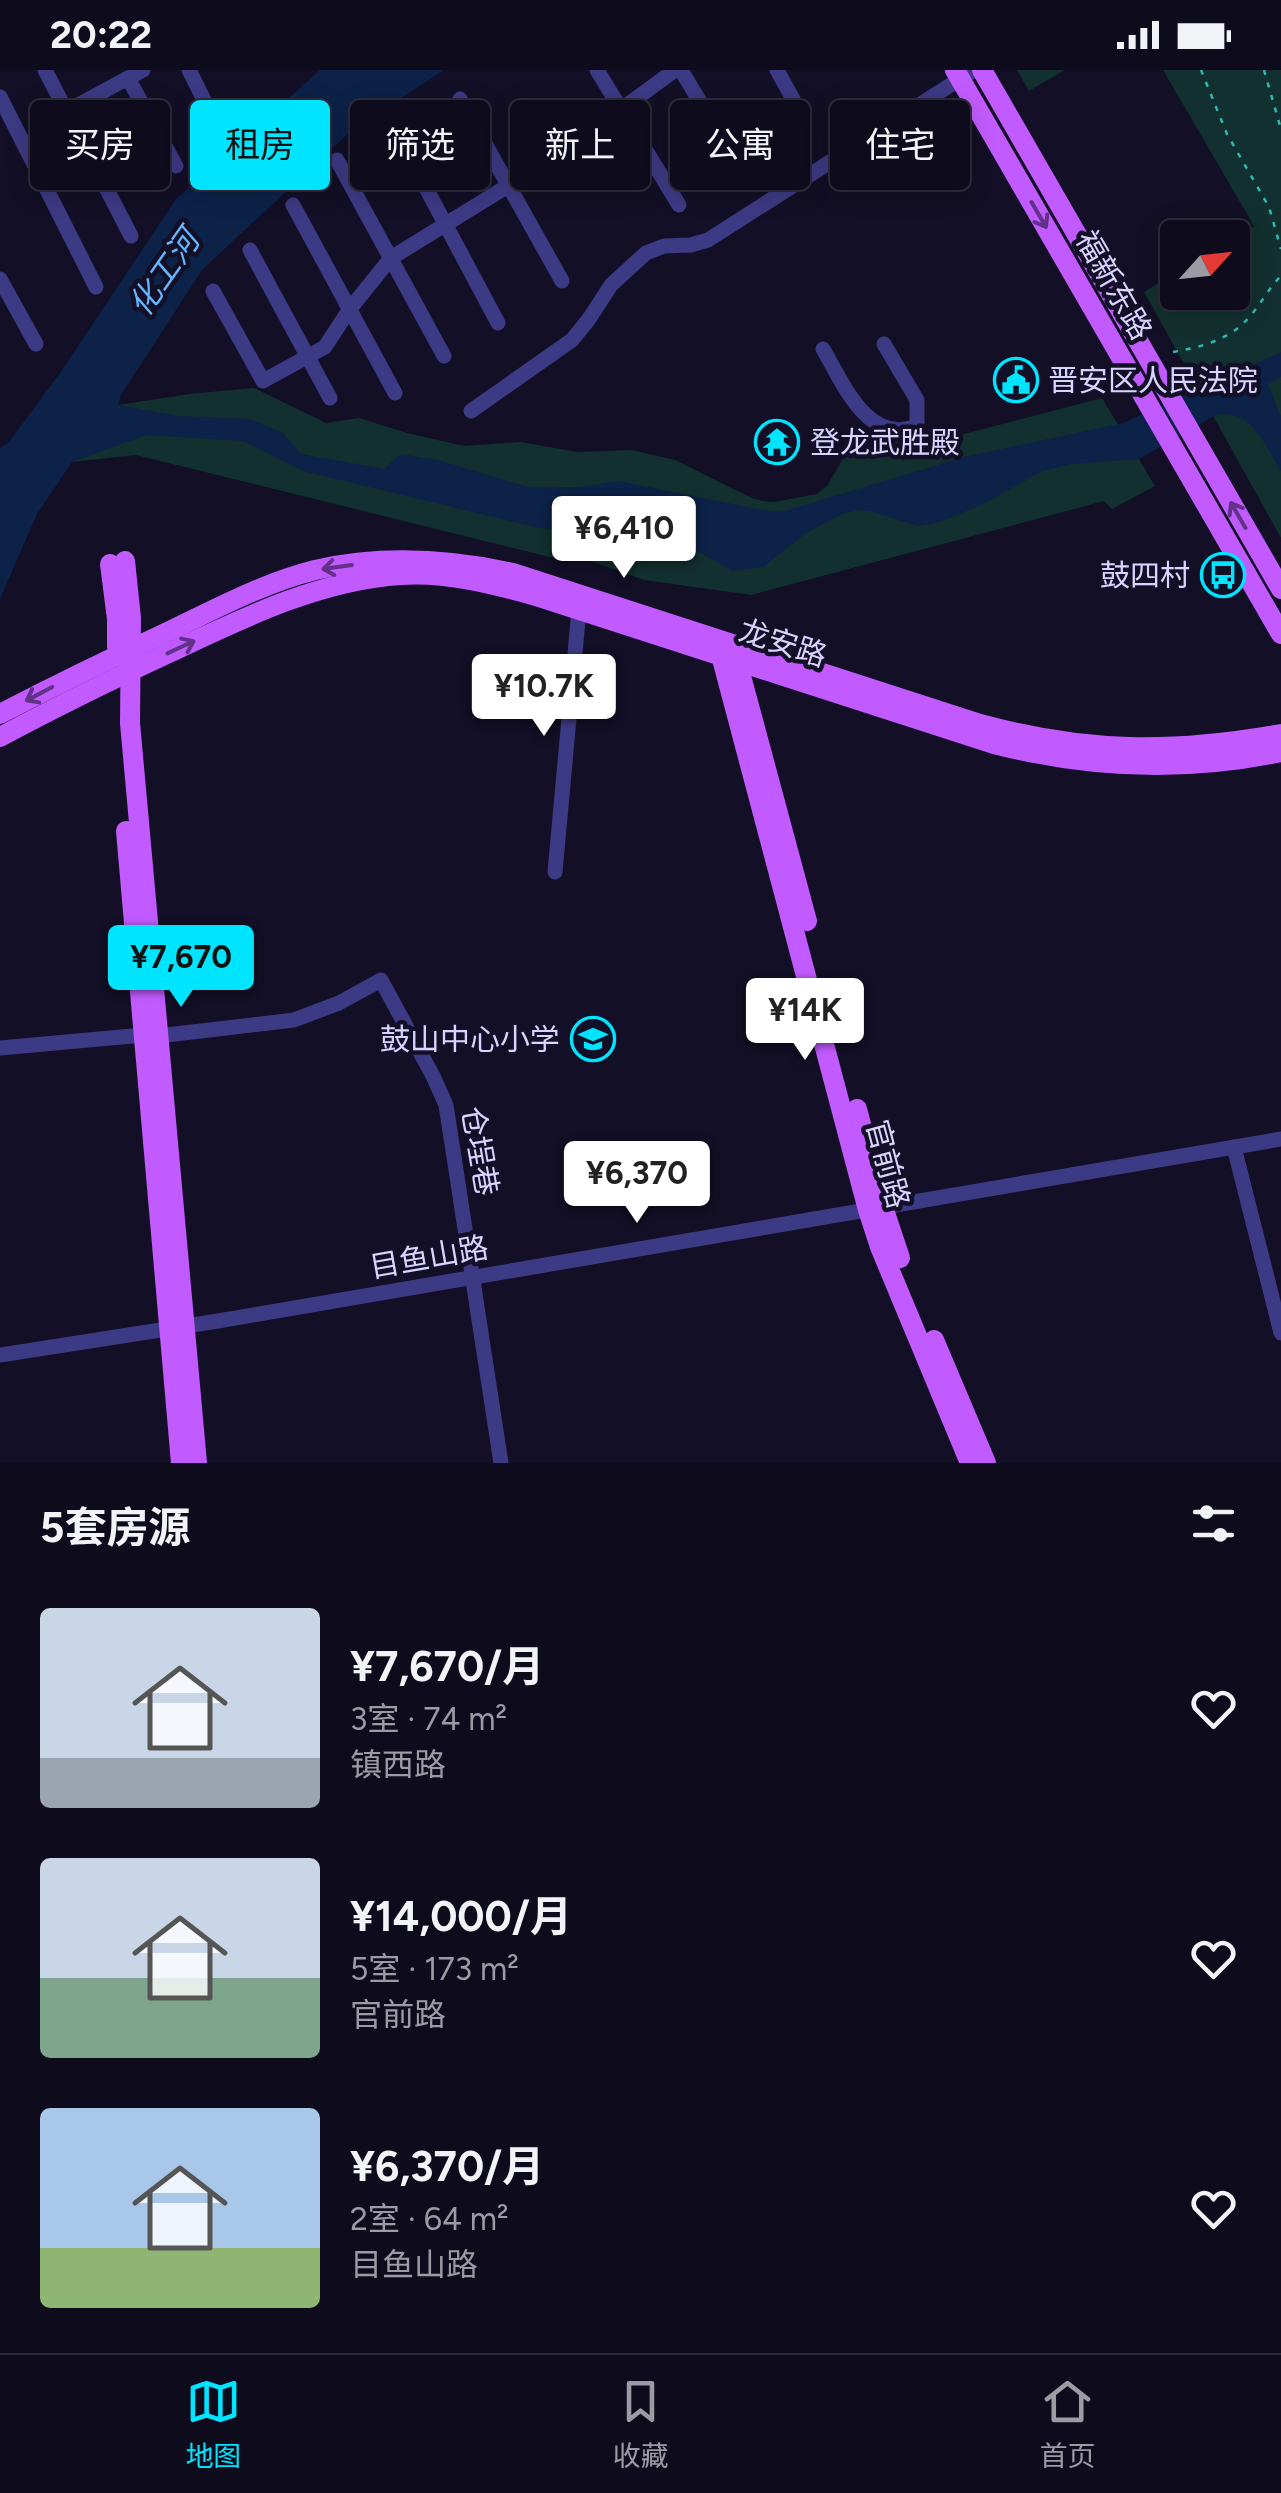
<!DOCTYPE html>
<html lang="zh">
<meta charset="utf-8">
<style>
body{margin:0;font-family:Figtree,"Noto Sans SC",sans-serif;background:#171425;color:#f1f3f6;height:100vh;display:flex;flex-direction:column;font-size:38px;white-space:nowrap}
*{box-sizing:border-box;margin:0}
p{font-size:32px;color:#9b9ba3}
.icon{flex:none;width:55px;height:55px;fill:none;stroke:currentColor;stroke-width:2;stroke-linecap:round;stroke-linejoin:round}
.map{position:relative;height:1393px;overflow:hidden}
.sheet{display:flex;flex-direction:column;background:#0e0b1c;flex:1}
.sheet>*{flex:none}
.banner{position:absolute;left:30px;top:30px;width:1222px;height:90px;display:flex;gap:20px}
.needle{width:65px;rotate:63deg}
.fabs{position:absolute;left:1160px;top:150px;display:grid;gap:20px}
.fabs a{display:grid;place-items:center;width:90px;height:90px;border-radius:10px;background:#0e0b1c;box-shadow:0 5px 25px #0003,0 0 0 2px #2e2b3b;font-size:50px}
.price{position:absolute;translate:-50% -85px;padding:0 22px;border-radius:10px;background:#fff;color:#222;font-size:32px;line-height:65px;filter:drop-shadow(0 2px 5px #0008)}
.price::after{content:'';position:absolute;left:50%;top:60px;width:30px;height:22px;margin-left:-15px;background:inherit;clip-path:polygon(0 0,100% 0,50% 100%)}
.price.selected{background:#00e5ff;color:#111}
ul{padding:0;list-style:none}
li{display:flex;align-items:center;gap:30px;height:250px;padding:0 40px}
li span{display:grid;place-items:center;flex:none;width:280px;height:200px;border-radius:10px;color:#555}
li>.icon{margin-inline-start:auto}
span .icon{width:120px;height:120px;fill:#fffc;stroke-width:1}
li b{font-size:42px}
h2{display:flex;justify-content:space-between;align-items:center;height:120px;padding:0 40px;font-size:42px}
.tag{padding:0 35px;border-radius:10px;background:#0e0b1c;box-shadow:0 5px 25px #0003,0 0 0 2px #2e2b3b;font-size:35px;line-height:90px}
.tag.selected{background:#00e5ff;color:#111}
.status{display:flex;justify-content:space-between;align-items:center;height:70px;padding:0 50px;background:#0e0b1c;direction:ltr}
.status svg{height:28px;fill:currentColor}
.tabs{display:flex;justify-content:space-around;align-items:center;height:140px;border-top:2px solid #2e2b3b;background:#0e0b1c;font-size:28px;color:#9b9ba3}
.tabs a{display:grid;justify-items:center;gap:5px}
.tabs .selected{color:#00e5ff}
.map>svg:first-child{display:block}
.green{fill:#12302f}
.water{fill:#0c2248}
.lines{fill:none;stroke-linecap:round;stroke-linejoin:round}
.path{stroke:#2fb8b0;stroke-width:2.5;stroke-dasharray:5 8;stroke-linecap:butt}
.minor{stroke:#3d3a85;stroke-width:15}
.major{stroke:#c25bff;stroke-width:20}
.oneway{stroke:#623188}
.labels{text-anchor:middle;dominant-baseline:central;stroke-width:9;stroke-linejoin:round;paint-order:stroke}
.street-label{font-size:30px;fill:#d9d4ff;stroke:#130f26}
.poi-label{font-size:30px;fill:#d9d4ff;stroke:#130f26;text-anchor:start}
.water-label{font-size:32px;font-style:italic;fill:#62b6ff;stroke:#130f26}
</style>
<div class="status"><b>20:22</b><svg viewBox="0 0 49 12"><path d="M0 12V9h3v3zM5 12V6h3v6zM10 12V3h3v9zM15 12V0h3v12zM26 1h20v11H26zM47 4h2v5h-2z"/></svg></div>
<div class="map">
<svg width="1281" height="1393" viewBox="0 0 1281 1393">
<rect width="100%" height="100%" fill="#130f26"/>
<g class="green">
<polygon points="1017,0 1065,0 1029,21"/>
<polygon points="1163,0 1281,0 1281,468 1144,222 1177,202 1178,222 1232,222 1233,169 1254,156"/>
<polygon points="254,318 326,353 359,348 407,363 464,376 521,372 577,382 632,380 675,390 752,428 762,431 774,432 817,424 827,416 849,378 864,389 884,367 929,369 960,365 1102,328 1155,416 1112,439 1104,431 751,525 644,510 580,487 554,488 136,385 72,392 118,335 189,324"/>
</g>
<path class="water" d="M320,0H444L351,61L202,200L121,325L118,335L179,346L250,349L283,363L301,384L384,399L401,384L438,390L528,417H579L619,411L762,440L782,442L964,387L1123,353L1281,282V307L1268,314L1281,347V402C1267,378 1251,337 1216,345L1139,389L1071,394L1043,401L981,435L940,452L918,456L870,441L859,440L842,444L806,463L763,497L732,501L702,483L659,477L640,469L623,442L602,438L575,460L539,458L303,401L243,371L146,365L72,392L37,444L0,529V378L9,372L60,303L176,129Z"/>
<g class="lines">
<g class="path">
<polyline points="1201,0 1227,64 1269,137 1281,179"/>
<polyline points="1264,0 1281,59"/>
<path d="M1173,282C1202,277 1232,269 1251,245C1262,232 1269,218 1281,206"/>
</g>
<g class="minor">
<polyline points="45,0 131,166"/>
<polyline points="189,0 216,54"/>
<polyline points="597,0 679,135"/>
<polyline points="681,0 734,89"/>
<polyline points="777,0 800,42"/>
<polyline points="128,8 176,96"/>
<polyline points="0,27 96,217"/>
<polyline points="460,29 562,211"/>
<polyline points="67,41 143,0"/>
<polyline points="394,58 498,253"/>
<polyline points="337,90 444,286"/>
<polyline points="46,117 92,90"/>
<polyline points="293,135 395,323"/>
<polyline points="250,180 330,328"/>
<polyline points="0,209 36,274"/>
<polyline points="213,221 263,311 325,277 349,240 391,188 563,82 675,0"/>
<path d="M823,279C843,313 868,376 917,356V330L884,274"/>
<polyline points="471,341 572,270 589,249 611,215 646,183 664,176 691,175 708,170 974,0"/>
<polyline points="555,802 579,539"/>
<polyline points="158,966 294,950 339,933 381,910 433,1006 446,1035 501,1393"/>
<polyline points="0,978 143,965"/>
<polyline points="1234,1077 1281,1263"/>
<polyline points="0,1285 218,1251 1281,1069"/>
</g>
<g class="major">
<polyline points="955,0 1281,564"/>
<polyline points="982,0 1281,519"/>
<polyline points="125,491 131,548 130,653 197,1393"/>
<polyline points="110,494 117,549 117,577"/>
<polyline points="718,574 868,1140 880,1177 970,1393"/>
<polyline points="734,580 807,851"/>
<path d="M0,644C52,617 105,591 159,566C210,542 260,514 315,500C380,485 449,489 513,503L980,654C1087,683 1172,683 1281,664"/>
<path d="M0,667C56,637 113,609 171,582C243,548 320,510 401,505C447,502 493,514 536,526L994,674C1088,698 1186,702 1281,682"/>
<polyline points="126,761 181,1393"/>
<polyline points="857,1039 883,1137 900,1188"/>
<polyline points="934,1270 986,1393"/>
</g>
</g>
<defs><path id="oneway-shaft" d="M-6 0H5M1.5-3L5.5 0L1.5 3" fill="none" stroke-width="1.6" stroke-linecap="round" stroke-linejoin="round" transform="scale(2.5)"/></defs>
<g class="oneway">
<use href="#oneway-shaft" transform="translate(1039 145) rotate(60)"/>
<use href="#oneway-shaft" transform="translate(1238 445) rotate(-120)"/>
<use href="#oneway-shaft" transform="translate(337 497) rotate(172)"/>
<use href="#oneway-shaft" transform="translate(181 577) rotate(-25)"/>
<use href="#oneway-shaft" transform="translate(39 624) rotate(152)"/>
</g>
<defs>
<symbol id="civic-ring" viewBox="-11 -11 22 22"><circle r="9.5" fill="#130f26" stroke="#00e5ff" stroke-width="1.5"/><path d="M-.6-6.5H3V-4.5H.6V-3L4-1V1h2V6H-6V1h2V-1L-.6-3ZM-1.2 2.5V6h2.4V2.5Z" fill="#00e5ff"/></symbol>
<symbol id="temple-ring" viewBox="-11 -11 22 22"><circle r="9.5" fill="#130f26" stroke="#00e5ff" stroke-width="1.5"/><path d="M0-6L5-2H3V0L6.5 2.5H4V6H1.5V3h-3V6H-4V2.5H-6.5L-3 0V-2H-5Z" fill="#00e5ff"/></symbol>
<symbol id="bus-ring" viewBox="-11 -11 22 22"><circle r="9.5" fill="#130f26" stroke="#00e5ff" stroke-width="1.5"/><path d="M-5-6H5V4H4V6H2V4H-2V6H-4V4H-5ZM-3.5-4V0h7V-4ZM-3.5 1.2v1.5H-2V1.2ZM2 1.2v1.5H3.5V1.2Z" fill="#00e5ff"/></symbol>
<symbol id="school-ring" viewBox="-11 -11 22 22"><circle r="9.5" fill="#130f26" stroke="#00e5ff" stroke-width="1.5"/><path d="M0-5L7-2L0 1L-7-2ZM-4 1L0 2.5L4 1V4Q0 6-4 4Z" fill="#00e5ff"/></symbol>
</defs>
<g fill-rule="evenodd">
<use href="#civic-ring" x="991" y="285" width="50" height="50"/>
<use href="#temple-ring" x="752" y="347" width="50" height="50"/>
<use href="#bus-ring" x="1198" y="480" width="50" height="50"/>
<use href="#school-ring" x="568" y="944" width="50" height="50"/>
</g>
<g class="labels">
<g class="street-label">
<text transform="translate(1114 215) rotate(60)">福新东路</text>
<text transform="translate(783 573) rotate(18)">龙安路</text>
<text transform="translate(480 1081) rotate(80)">仓埕巷</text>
<text transform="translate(888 1094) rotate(75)">官前路</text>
<text transform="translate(429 1187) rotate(-10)">目鱼山路</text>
</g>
<g class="poi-label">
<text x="1048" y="310">晋安区人民法院</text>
<text x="810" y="372">登龙武胜殿</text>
<text x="1190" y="505" text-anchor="end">鼓四村</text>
<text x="560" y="969" text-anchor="end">鼓山中心小学</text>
</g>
<g class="water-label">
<text transform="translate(164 203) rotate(-55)">化工河</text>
</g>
</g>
</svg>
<div class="fabs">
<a><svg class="needle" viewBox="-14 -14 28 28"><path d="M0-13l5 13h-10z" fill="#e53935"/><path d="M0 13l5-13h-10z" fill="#9b9ba3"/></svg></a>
</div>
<b class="price" style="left:624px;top:511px">¥6,410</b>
<b class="price" style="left:544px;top:669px">¥10.7K</b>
<b class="price selected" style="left:181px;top:940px">¥7,670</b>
<b class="price" style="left:805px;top:993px">¥14K</b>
<b class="price" style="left:637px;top:1156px">¥6,370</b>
<div class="banner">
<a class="tag">买房</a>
<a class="tag selected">租房</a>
<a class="tag">筛选</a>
<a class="tag">新上</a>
<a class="tag">公寓</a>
<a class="tag">住宅</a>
</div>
</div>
<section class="sheet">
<h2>5套房源<svg class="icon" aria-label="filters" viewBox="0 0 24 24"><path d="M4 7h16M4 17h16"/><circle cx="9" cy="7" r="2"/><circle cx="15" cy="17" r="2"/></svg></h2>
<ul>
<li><span style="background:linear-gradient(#c9d6e8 75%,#9aa5b1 0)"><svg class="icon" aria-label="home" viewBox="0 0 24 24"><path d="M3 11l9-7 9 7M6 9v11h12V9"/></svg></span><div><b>¥7,670/月</b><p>3室 · 74 m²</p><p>镇西路</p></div><svg class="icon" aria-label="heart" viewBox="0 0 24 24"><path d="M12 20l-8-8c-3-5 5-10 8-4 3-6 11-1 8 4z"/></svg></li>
<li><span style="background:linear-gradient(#c9d6e8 60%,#7fa58c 0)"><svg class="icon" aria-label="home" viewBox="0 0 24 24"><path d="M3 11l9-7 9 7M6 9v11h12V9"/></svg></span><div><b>¥14,000/月</b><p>5室 · 173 m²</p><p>官前路</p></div><svg class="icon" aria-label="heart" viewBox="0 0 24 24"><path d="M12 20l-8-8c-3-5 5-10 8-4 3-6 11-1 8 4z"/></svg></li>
<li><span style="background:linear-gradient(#a9c7e8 70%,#8fb573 0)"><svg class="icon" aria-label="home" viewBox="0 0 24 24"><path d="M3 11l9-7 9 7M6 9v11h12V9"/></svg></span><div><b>¥6,370/月</b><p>2室 · 64 m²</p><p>目鱼山路</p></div><svg class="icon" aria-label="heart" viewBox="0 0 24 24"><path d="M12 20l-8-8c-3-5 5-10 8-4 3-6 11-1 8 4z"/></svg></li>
</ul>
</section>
<nav class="tabs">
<a class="selected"><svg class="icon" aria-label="map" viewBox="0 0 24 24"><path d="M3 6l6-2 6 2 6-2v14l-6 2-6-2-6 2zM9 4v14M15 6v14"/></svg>地图</a>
<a><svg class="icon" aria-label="saved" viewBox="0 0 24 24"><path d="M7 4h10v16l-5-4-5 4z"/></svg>收藏</a>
<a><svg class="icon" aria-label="home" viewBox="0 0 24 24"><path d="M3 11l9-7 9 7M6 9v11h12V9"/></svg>首页</a>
</nav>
